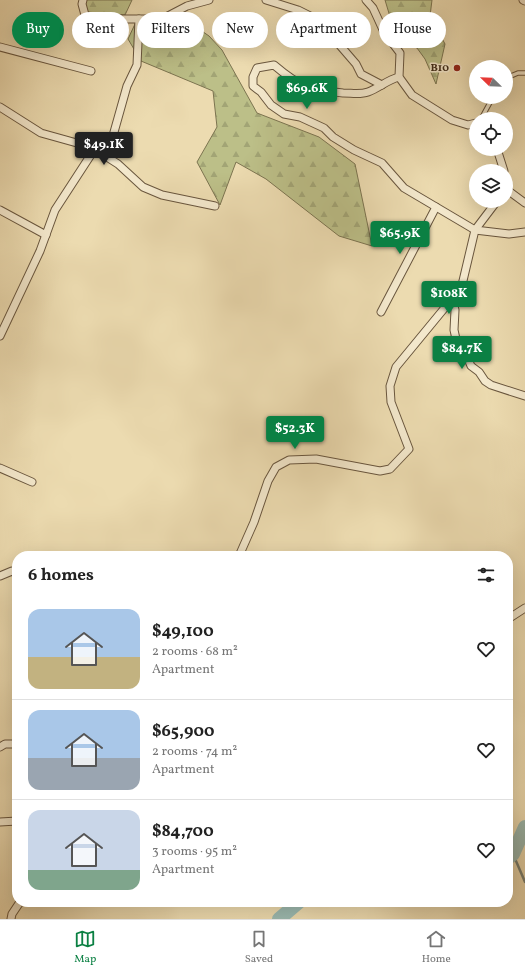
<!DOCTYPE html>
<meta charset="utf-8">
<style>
body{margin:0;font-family:Vollkorn,serif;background:#f2f2f2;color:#222;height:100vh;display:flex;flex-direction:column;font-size:15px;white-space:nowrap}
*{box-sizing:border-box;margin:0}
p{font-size:13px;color:#767676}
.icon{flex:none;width:22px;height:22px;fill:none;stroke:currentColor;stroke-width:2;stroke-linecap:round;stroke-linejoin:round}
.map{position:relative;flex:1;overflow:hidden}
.panel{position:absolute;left:12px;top:551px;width:501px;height:356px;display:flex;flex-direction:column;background:#fff;border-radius:16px;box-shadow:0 4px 16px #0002}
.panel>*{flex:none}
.guide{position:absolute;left:12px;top:12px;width:501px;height:36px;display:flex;gap:8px}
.needle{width:26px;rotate:293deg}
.controls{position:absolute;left:469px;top:60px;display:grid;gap:8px}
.controls a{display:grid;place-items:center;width:44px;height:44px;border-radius:50%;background:#fff;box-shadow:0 4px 16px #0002;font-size:20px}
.price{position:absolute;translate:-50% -34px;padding:0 9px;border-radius:4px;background:#0b8043;color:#fff;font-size:13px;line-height:26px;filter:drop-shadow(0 1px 2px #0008)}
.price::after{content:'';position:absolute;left:50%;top:24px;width:12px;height:9px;margin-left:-6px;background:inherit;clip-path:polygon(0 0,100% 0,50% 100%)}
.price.current{background:#222;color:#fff}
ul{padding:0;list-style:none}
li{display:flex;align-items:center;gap:12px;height:100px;padding:0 16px}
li+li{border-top:1px solid #e0e0e0}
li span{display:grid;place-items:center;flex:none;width:112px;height:80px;border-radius:12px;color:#555}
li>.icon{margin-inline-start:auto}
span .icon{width:48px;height:48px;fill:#fffc;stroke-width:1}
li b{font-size:17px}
h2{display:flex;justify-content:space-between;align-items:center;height:48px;padding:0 16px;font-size:17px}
.pill{padding:0 14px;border-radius:18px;background:#fff;box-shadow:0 4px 16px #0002;font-size:14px;line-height:36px}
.pill.current{background:#0b8043;color:#fff}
.menu{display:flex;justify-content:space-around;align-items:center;height:56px;border-top:1px solid #e0e0e0;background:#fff;font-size:11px;color:#767676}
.menu a{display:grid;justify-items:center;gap:2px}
.menu .current{color:#0b8043}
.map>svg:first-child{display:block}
.forest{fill:url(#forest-firs);stroke:#7c7450}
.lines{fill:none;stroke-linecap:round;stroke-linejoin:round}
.stream{stroke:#758074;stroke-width:2.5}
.river{stroke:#9abab2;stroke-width:14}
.service-casing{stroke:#69563e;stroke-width:5.5}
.minor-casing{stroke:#69563e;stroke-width:9}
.service{stroke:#f3e8cc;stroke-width:3.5}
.minor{stroke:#f3e8cc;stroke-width:7}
.poi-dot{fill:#8f2418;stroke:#f3e8cc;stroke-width:1.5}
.labels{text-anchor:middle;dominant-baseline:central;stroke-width:3;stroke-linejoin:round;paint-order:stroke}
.poi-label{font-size:11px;font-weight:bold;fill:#3d2a18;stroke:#f3e8cc;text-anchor:end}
</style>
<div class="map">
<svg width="525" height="919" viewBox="0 0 525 919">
<defs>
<pattern id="forest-firs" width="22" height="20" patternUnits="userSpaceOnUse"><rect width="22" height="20" fill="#bcbf88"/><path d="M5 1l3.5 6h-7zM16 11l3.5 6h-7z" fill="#a2a475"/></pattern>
</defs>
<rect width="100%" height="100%" fill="#ecdbb0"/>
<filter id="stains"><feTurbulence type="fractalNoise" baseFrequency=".005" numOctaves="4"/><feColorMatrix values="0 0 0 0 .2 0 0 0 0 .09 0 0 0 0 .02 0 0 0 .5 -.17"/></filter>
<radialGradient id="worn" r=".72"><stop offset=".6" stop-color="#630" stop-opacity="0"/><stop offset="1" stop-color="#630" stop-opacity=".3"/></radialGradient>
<g class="forest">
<polygon points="86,0 132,0 125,15 86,12 84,4"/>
<polygon points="385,0 432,0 430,16 445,44 436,84 425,59 417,48 397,40"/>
<polygon points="180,16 209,36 222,50 257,113 319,137 355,164 372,246 339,236 266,179 236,162 220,205 197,162 217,127 213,91 141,61 128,39 135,24"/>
</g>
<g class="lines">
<polyline class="stream" points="513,854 525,882"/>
<g class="river">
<polyline points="508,858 513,854 525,827"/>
<polyline points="279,919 299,902"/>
</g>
<defs>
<g id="service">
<polyline points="506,78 518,73 525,73"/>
<polyline points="481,119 493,97"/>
</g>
<g id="minor">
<polyline points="83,0 82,4 85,15 96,19 154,19 164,18 187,6 209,0"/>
<polyline points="266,0 298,10 320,21 332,32 337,42 356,64 361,74 382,85"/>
<polyline points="366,0 373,8 384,32 400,53 399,77 412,95 452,120 468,125 476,123"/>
<polyline points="523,0 525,1"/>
<polyline points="0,47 91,71"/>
<path d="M399,77C387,80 379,88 368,92C360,95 352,93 343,93C308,89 301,88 274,65L257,68L253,77V86L261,92L271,105L284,114L300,117L324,128L333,137L354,150L382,163L404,188L475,230L509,234L525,232"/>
<polyline points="0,107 41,133 84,145 107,157 118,164 143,187 162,195 215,206"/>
<polyline points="497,149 504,171"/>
<polyline points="107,157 127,86 137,65 139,19"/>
<polyline points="506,189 525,203"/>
<polyline points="0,210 46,235"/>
<polyline points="452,299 455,310 454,330 456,339 463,347 471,366 479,372 485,381 491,385 525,396"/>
<polyline points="381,312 436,207"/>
<polyline points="0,336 40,251 55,210 94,150"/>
<polyline points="0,468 32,482"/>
<polyline points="239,556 254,522 268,481 276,467 289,460 316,459 380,471 390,469 409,449 391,402 390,386 396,367 452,299 462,285 475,230 497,201"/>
<polyline points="0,576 12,571 17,574"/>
<polyline points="508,619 525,608"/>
<polyline points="0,747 5,744 17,744"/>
<polyline points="0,822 17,821"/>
<polyline points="11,919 12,914 20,902"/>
</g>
</defs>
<use href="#service" class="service-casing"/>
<use href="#minor" class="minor-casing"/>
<use href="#service" class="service"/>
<use href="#minor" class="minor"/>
</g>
<circle class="poi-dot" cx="457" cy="68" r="4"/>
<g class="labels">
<g class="poi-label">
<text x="449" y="68">B10</text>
</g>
</g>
<rect width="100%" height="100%" filter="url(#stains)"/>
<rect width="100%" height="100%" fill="url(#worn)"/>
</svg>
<div class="controls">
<a><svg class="needle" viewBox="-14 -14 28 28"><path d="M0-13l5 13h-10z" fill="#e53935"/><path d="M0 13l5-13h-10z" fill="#767676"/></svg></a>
<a><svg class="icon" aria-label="locate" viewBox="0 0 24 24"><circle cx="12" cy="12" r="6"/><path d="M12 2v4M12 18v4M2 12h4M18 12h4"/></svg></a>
<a><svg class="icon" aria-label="layers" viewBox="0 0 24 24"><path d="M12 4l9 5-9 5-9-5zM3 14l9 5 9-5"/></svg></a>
</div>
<b class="price" style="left:307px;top:110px">$69.6K</b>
<b class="price current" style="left:104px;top:166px">$49.1K</b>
<b class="price" style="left:400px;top:255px">$65.9K</b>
<b class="price" style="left:449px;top:315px">$108K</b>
<b class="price" style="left:462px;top:370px">$84.7K</b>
<b class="price" style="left:295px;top:450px">$52.3K</b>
<div class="guide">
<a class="pill current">Buy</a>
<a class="pill">Rent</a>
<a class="pill">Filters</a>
<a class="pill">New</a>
<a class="pill">Apartment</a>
<a class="pill">House</a>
</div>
<section class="panel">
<h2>6 homes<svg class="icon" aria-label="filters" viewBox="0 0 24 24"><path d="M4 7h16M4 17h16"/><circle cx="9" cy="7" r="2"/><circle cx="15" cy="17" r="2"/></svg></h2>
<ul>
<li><span style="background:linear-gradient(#a9c7e8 60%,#c2b280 0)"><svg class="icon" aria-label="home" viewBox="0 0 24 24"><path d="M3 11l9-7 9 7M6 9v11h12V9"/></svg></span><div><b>$49,100</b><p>2 rooms · 68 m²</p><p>Apartment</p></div><svg class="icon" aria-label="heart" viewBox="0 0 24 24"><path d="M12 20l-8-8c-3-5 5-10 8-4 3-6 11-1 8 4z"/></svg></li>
<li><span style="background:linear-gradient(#a9c7e8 60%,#9aa5b1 0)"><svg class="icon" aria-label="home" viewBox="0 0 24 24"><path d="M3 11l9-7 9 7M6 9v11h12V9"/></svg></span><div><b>$65,900</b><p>2 rooms · 74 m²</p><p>Apartment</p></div><svg class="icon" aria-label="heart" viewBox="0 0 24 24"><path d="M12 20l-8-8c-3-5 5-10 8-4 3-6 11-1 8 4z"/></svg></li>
<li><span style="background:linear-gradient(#c9d6e8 75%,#7fa58c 0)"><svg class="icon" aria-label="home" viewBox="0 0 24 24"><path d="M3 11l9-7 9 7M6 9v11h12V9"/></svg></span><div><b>$84,700</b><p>3 rooms · 95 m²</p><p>Apartment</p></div><svg class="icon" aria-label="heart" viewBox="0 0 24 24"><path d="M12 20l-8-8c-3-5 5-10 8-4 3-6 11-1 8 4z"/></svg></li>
</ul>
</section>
</div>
<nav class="menu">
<a class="current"><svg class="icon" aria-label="map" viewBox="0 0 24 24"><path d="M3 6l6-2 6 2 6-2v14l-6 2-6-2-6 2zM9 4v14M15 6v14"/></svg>Map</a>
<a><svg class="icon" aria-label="saved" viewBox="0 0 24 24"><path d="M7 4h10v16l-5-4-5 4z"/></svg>Saved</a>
<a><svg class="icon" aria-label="home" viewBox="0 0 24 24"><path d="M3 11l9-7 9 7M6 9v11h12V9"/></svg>Home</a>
</nav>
